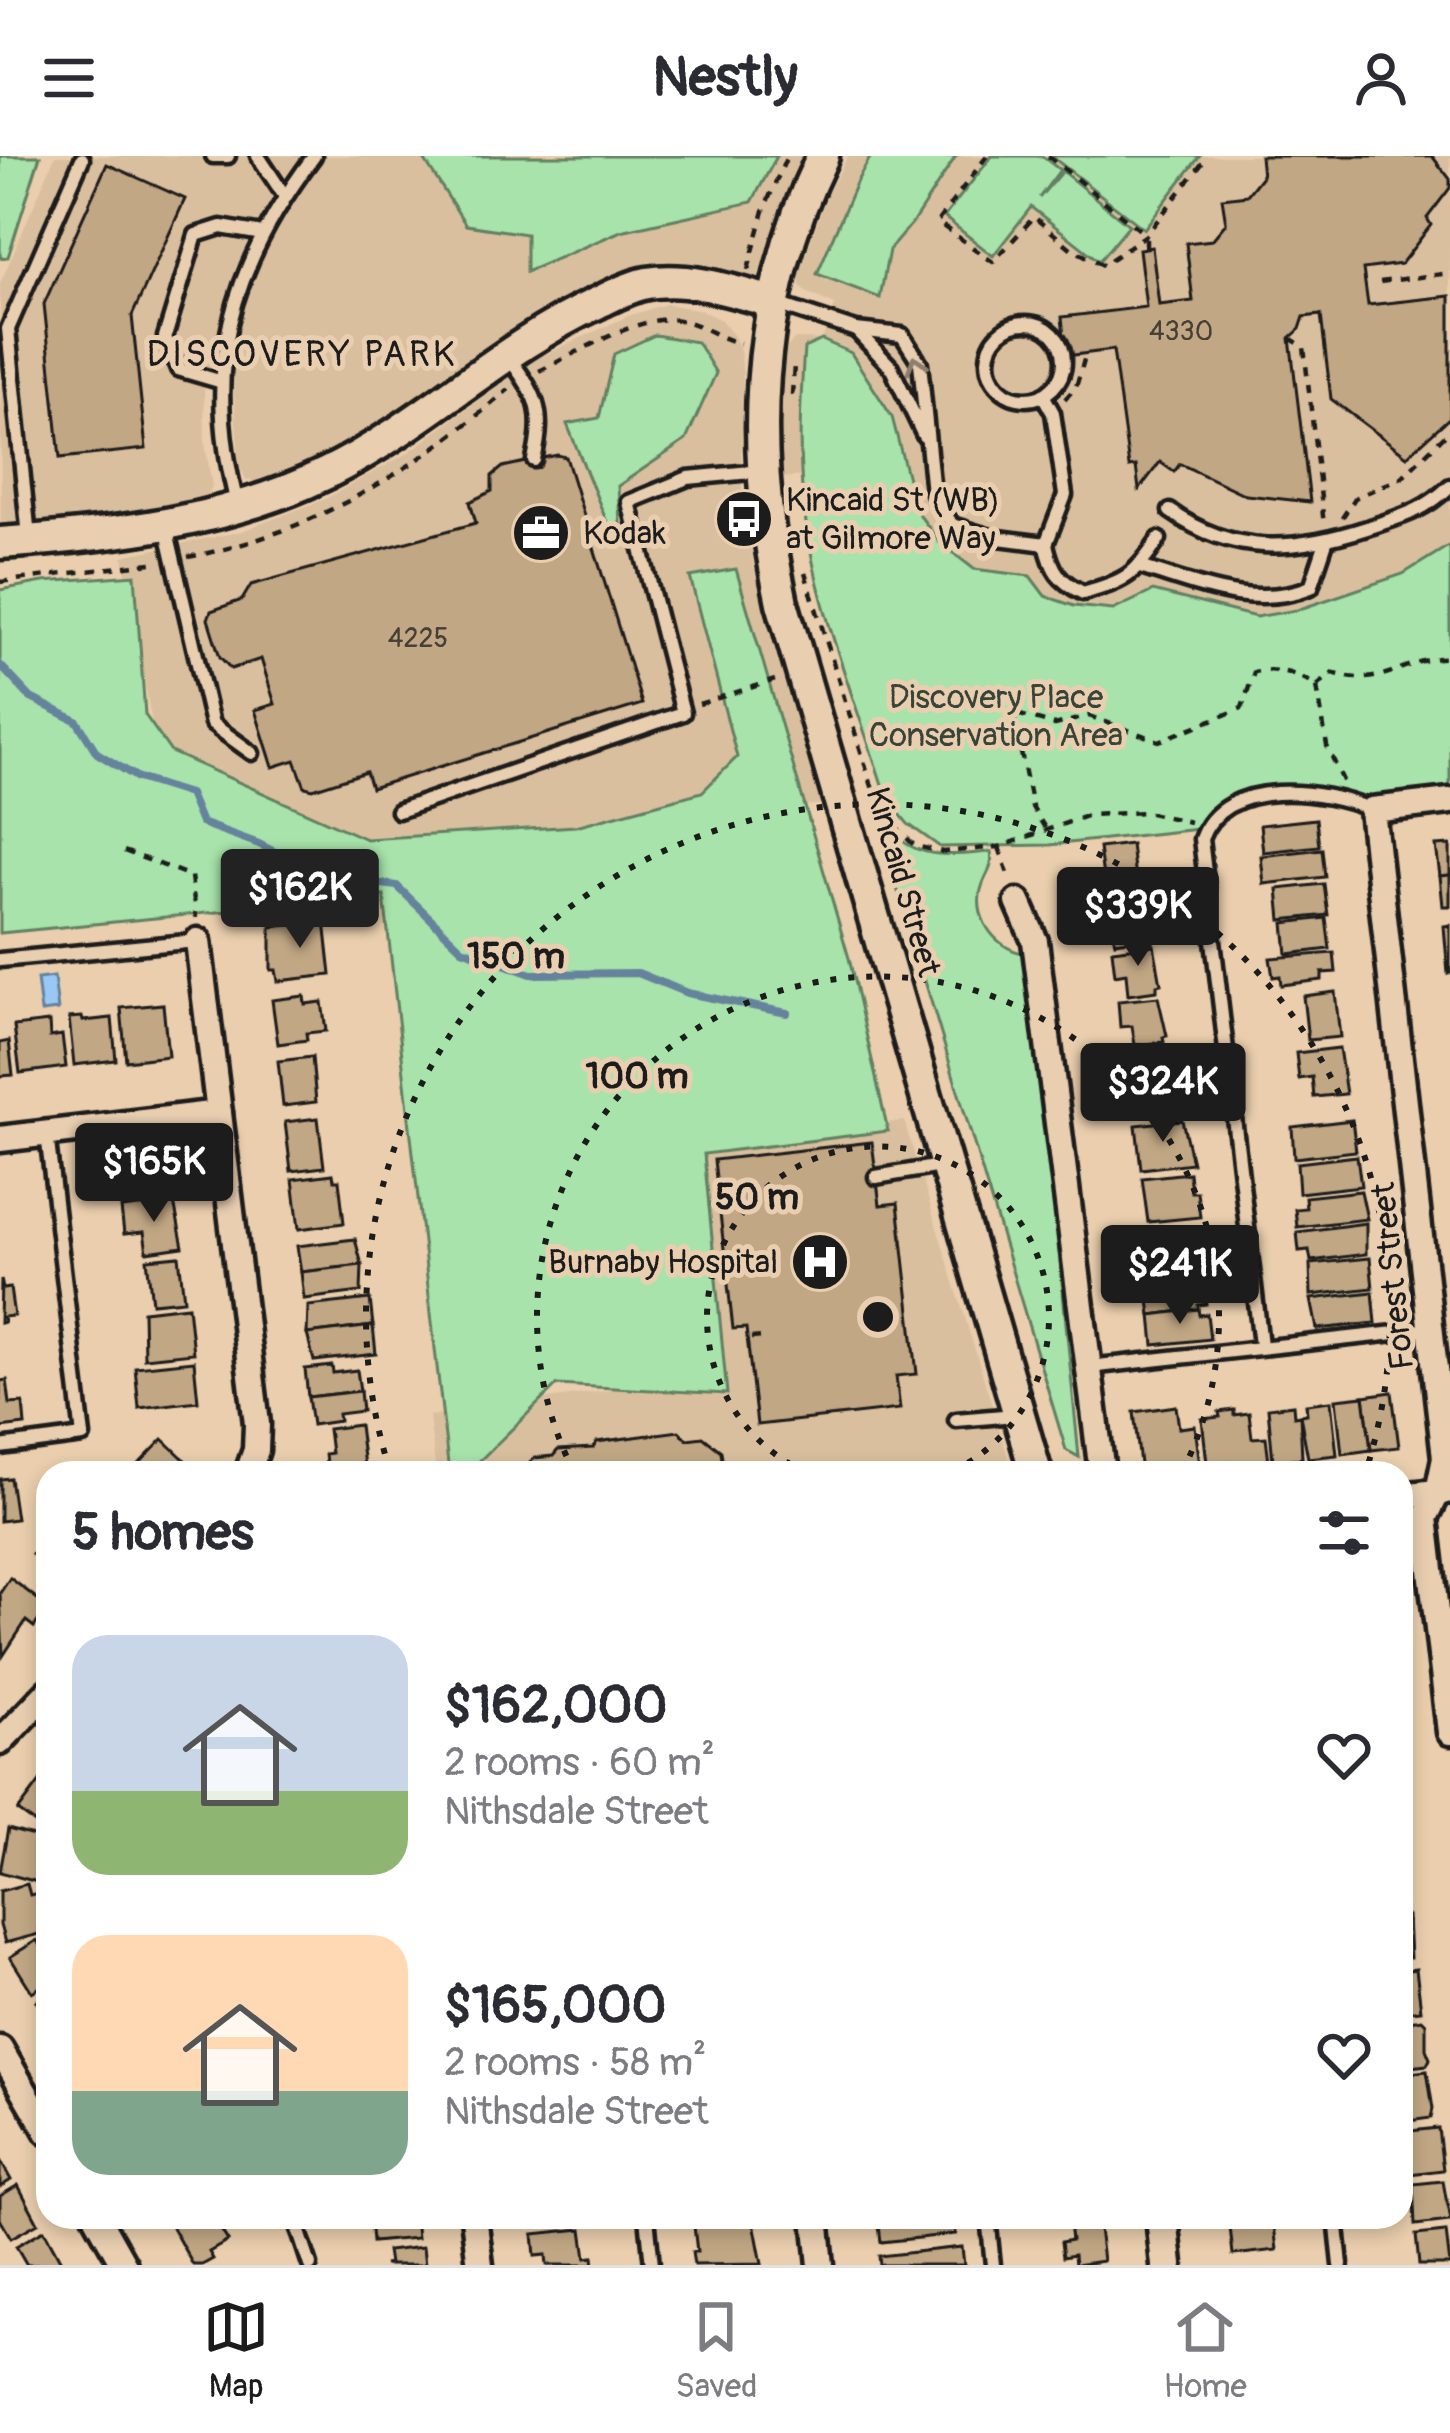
<!DOCTYPE html>
<meta charset="utf-8">
<style>
body{margin:0;font-family:Pangolin,sans-serif;background:#f7f7f7;color:#2b2b33;height:100vh;display:flex;flex-direction:column;font-size:45px;white-space:nowrap}
*{box-sizing:border-box;margin:0}
p{font-size:39px;color:#7c7c81}
.icon{flex:none;width:66px;height:66px;fill:none;stroke:currentColor;stroke-width:2;stroke-linecap:round;stroke-linejoin:round}
.map{position:relative;flex:1;overflow:hidden}
.panel{position:absolute;left:36px;top:1305px;width:1377px;height:768px;display:flex;flex-direction:column;background:#fff;border-radius:36px;box-shadow:0 6px 18px #0003}
.panel>*{flex:none}
.price{position:absolute;translate:-50% -102px;padding:0 27px;border-radius:12px;background:#1c1c1c;color:#fff;font-size:39px;line-height:78px;filter:drop-shadow(0 3px 6px #0008)}
.price::after{content:'';position:absolute;left:50%;top:72px;width:36px;height:27px;margin-left:-18px;background:inherit;clip-path:polygon(0 0,100% 0,50% 100%)}
.price.active{background:#222;color:#fff}
ul{padding:0;list-style:none}
li{display:flex;align-items:center;gap:36px;height:300px;padding:0 36px}
li span{display:grid;place-items:center;flex:none;width:336px;height:240px;border-radius:36px;color:#555}
li>.icon{margin-inline-start:auto}
span .icon{width:144px;height:144px;fill:#fffc;stroke-width:1}
li b{font-size:51px}
h2{display:flex;justify-content:space-between;align-items:center;height:144px;padding:0 36px;font-size:51px}
header{display:flex;justify-content:space-between;align-items:center;height:156px;padding:0 36px;background:#fff;font-size:54px;font-weight:700}
.tabs{display:flex;justify-content:space-around;align-items:center;height:168px;border-top:3px solid #e1e1e2;background:#fff;font-size:33px;color:#7c7c81}
.tabs a{display:grid;justify-items:center;gap:6px}
.tabs .active{color:#1c1c1c}
.map>svg:first-child{display:block}
.built{fill:#dabf9e}
.green{fill:#a7e3aa;stroke:#628063;stroke-width:3}
.water{fill:#98c8f3;stroke:#66839d;stroke-width:3}
.lines{fill:none;stroke-linecap:round;stroke-linejoin:round}
.stream{stroke:#66839d;stroke-width:8}
.building{fill:#c1a784;stroke:#1c1c1c;stroke-width:3}
.service-casing{stroke:#1c1c1c;stroke-width:21}
.minor-casing{stroke:#1c1c1c;stroke-width:33}
.tertiary-casing{stroke:#1c1c1c;stroke-width:39}
.path{stroke:#1c1c1c;stroke-width:4.5;stroke-dasharray:9 9;stroke-linecap:butt}
.service{stroke:#e9ceb0;stroke-width:12}
.minor{stroke:#e9ceb0;stroke-width:24}
.tertiary{stroke:#e9ceb0;stroke-width:30}
.oneway{stroke:#8d7e6d}
.ring{fill:none;stroke:#1c1c1c;stroke-width:6;stroke-dasharray:6 12}
.labels{text-anchor:middle;dominant-baseline:central;stroke-width:10;stroke-linejoin:round;paint-order:stroke}
.number-label{font-size:27px;fill:#453f36}
.poi-label{font-size:33px;fill:#1c1c1c;stroke:#e9ceb0;text-anchor:start}
.park-label{font-size:33px;fill:#384438;stroke:#e9ceb0}
.street-label{font-size:33px;fill:#1c1c1c;stroke:#e9ceb0}
.neighbourhood-label{font-size:36px;letter-spacing:3px;fill:#1c1c1c;stroke:#e9ceb0}
.centre{fill:#1c1c1c;stroke:#e9ceb0;stroke-width:6}
.ring-label{font-size:36px;text-anchor:middle;font-weight:bold;fill:#1c1c1c;stroke:#e9ceb0;stroke-width:10;stroke-linejoin:round;paint-order:stroke}
</style>
<header><svg class="icon" aria-label="menu" viewBox="0 0 24 24"><path d="M4 6h16M4 12h16M4 18h16"/></svg>Nestly<svg class="icon" aria-label="person" viewBox="0 0 24 24"><circle cx="12" cy="8" r="4"/><path d="M4 21q1-7 8-7t8 7"/></svg></header>
<div class="map">
<svg width="1450" height="2109" viewBox="0 0 1450 2109">
<rect width="100%" height="100%" fill="#eacead"/>
<filter id="ink" filterUnits="userSpaceOnUse"><feTurbulence type="fractalNoise" baseFrequency=".00833" numOctaves="2"/><feDisplacementMap in="SourceGraphic" scale="24" xChannelSelector="R" yChannelSelector="G"/><feConvolveMatrix kernelMatrix="1 2 1 2 8 2 1 2 1" color-interpolation-filters="sRGB"/></filter>
<g filter="url(#ink)">
<g class="built">
<polygon points="55,0 804,0 782,48 758,121 649,106 602,123 542,153 494,184 357,284 260,327 246,323 239,308 233,222 204,222 205,287 212,330 205,344 115,364 1,374 0,128"/>
<polygon points="848,0 1450,0 1450,389 1403,417 1297,454 1256,461 1153,435 1113,454 1074,450 1044,440 1030,420 974,413 939,386 916,354 903,313 780,322 784,194 795,183 822,184 835,149 806,136 800,129 799,117 827,39"/>
<polygon points="666,148 700,154 721,164 734,180 740,194 743,218 741,322 754,412 824,648 326,698 157,597 123,400 242,375 325,343 406,298 531,205 628,160"/>
<polygon points="904,965 1013,1317 436,1317 429,1260 703,1221 683,991"/>
</g>
<g class="green">
<polygon points="0,0 40,0 8,101 0,102"/>
<polygon points="422,0 777,0 752,46 621,75 526,116 526,78 466,69"/>
<polygon points="871,0 956,0 913,66 889,94 880,142 817,118 856,27"/>
<polygon points="992,0 1042,0 1060,14 1039,42 1062,15 1129,69 1099,105 1031,51 993,100 944,61"/>
<polygon points="1051,0 1200,0 1144,73"/>
<polygon points="655,179 697,186 716,217 686,284 618,330 620,368 613,381 567,268 599,262 614,198"/>
<path d="M822,184L851,197L892,261L916,354L939,386L974,413L1030,420L1045,440L1074,450L1113,454L1153,435L1256,461L1297,454L1403,418L1450,389V637C1428,640 1405,645 1383,645C1371,644 1358,639 1345,637C1292,628 1230,623 1198,673L1050,689L940,691L908,668L886,641C858,551 819,459 806,367C797,309 800,250 804,192Z"/>
<polygon points="736,413 849,802 888,975 704,998 727,1238 557,1229 467,1317 449,1317 384,740 0,777 0,434 43,426 135,419 145,559 171,596 366,683 576,670 702,636 737,601 690,421"/>
<path d="M885,667C913,706 948,699 991,696C994,712 985,718 981,734C973,764 999,797 1030,798L1079,1301L1066,1294L882,682Z"/>
</g>
<polygon class="water" points="54,821 58,854 41,856 37,823"/>
<g class="lines">
<polyline class="stream" points="0,509 31,542 77,565 97,597 138,622 189,638 201,667 259,688 322,720 397,730 462,793 531,818 638,817 687,837 787,857"/>
</g>
<g class="building">
<polygon points="1260,0 1432,0 1450,23 1450,32 1427,62 1431,69 1401,108 1363,113 1368,149 1450,140 1450,261 1407,300 1331,243 1321,159 1304,161 1300,173 1290,182 1310,346 1246,339 1180,308 1174,316 1160,306 1139,334 1136,310 1129,311 1113,194 1066,200 1062,161 1146,151 1139,93 1152,91 1159,149 1193,145 1186,87 1212,84 1226,67 1222,42 1247,39 1262,20"/>
<polygon points="107,8 185,43 132,160 146,293 60,302 44,148"/>
<polygon points="557,299 566,301 642,548 371,632 366,616 313,633 305,631 295,604 273,611 255,554 275,548 261,503 231,513 220,501 208,463 211,455 242,444 251,429 476,367 470,346 492,335 492,320 503,311"/>
<polygon points="1316,663 1319,690 1263,696 1260,669"/>
<polygon points="1131,688 1136,731 1105,735 1099,692"/>
<polygon points="1450,689 1450,719 1440,720 1436,690"/>
<polygon points="1322,693 1325,721 1264,728 1261,700"/>
<polygon points="1450,719 1450,750 1443,750 1440,720"/>
<polygon points="1324,728 1328,759 1281,764 1278,733"/>
<polygon points="1140,738 1149,773 1142,773 1143,782 1115,786 1105,742"/>
<polygon points="1326,762 1330,793 1287,798 1284,767"/>
<polygon points="325,765 331,819 278,825 276,814 271,814 271,771"/>
<polygon points="1450,769 1450,817 1448,818 1444,770"/>
<polygon points="1154,789 1161,828 1157,829 1157,835 1128,839 1126,817 1115,819 1112,794"/>
<polygon points="1334,797 1336,816 1322,817 1322,824 1281,829 1280,820 1273,821 1270,802"/>
<polygon points="1335,836 1340,881 1308,884 1303,840"/>
<polygon points="304,840 305,848 322,846 326,875 306,877 307,884 278,888 272,844"/>
<polygon points="1158,841 1167,880 1163,881 1164,886 1135,889 1132,870 1120,871 1118,845"/>
<polygon points="163,848 168,900 126,905 121,852"/>
<polygon points="82,861 83,865 112,862 116,904 74,909 69,862"/>
<polygon points="49,866 50,881 62,879 66,911 20,917 14,870"/>
<polygon points="9,885 13,919 0,920 0,887"/>
<polygon points="1339,892 1346,938 1314,941 1312,921 1299,923 1296,897"/>
<polygon points="1169,896 1174,934 1131,939 1128,920 1136,919 1133,900"/>
<polygon points="312,901 316,946 283,950 278,905"/>
<polygon points="318,962 324,1011 291,1015 285,966"/>
<polygon points="1182,964 1192,1007 1141,1013 1136,969"/>
<polygon points="1352,964 1356,995 1294,1002 1292,971"/>
<polygon points="872,986 880,1049 898,1047 917,1218 896,1220 900,1253 757,1269 746,1172 733,1173 714,1004"/>
<polygon points="165,1000 169,1040 126,1045 122,1009 134,1008 134,1003"/>
<polygon points="1357,1000 1361,1030 1299,1037 1297,1007"/>
<polygon points="1189,1017 1191,1036 1197,1036 1200,1061 1148,1066 1142,1022"/>
<polygon points="333,1018 334,1024 339,1024 344,1067 299,1073 293,1023"/>
<polygon points="1361,1035 1367,1063 1297,1071 1295,1053 1306,1052 1305,1041"/>
<polygon points="174,1046 183,1091 147,1096 144,1076 124,1078 121,1052"/>
<polygon points="1366,1067 1366,1098 1311,1105 1309,1094 1299,1095 1297,1076"/>
<polygon points="1179,1074 1184,1117 1153,1120 1149,1077"/>
<polygon points="355,1083 362,1109 301,1116 297,1090"/>
<polygon points="179,1100 184,1144 152,1147 147,1103"/>
<polygon points="1370,1102 1373,1132 1311,1139 1310,1108"/>
<polygon points="362,1109 361,1136 304,1143 301,1116"/>
<polygon points="1,1123 3,1133 10,1132 14,1160 3,1161 4,1166 0,1167"/>
<polygon points="1203,1123 1206,1148 1198,1149 1198,1153 1151,1159 1147,1129"/>
<polygon points="1373,1136 1376,1167 1317,1173 1311,1143"/>
<polygon points="370,1143 373,1170 307,1178 308,1150"/>
<polygon points="188,1150 193,1197 144,1202 143,1155"/>
<polygon points="1198,1153 1199,1159 1207,1158 1210,1183 1154,1189 1151,1159"/>
<polygon points="373,1170 376,1198 314,1205 307,1178"/>
<polygon points="194,1205 198,1245 139,1252 135,1211"/>
<polygon points="332,1210 333,1217 357,1214 360,1235 308,1241 305,1213"/>
<polygon points="7,1224 10,1248 23,1247 25,1269 0,1272 0,1225"/>
<polygon points="360,1235 362,1255 338,1258 339,1265 312,1269 308,1241"/>
<polygon points="1392,1236 1399,1291 1371,1294 1364,1240"/>
<polygon points="1364,1240 1371,1294 1342,1298 1336,1243"/>
<polygon points="1331,1245 1337,1299 1308,1302 1300,1259 1307,1258 1306,1248"/>
<polygon points="1293,1249 1294,1260 1300,1259 1302,1302 1273,1305 1268,1252"/>
<polygon points="1176,1250 1179,1272 1195,1270 1200,1309 1141,1317 1134,1256"/>
<polygon points="1234,1254 1234,1259 1249,1257 1252,1282 1266,1281 1269,1305 1207,1307 1202,1263 1220,1261 1219,1256"/>
<polygon points="359,1269 364,1310 367,1310 368,1317 327,1317 325,1298 331,1297 328,1273"/>
<polygon points="679,1275 687,1283 703,1281 721,1295 723,1311 729,1317 521,1317 534,1302 553,1300 558,1294 593,1292 597,1286"/>
<polygon points="163,1283 186,1305 175,1317 139,1317 134,1313"/>
<polygon points="10,1322 16,1363 0,1365 0,1323"/>
<polygon points="48,1384 48,1412 32,1398"/>
<polygon points="10,1422 48,1451 34,1471 26,1465 3,1500 0,1437"/>
<polygon points="44,1620 48,1623 46,1675 18,1655"/>
<polygon points="8,1673 48,1684 41,1727 0,1716"/>
<polygon points="27,1728 30,1739 43,1736 48,1764 41,1766 39,1778 5,1787 0,1769 0,1735"/>
<polygon points="1408,1760 1410,1802 1401,1803 1401,1761"/>
<polygon points="37,1784 44,1797 48,1795 48,1826 32,1836 10,1801"/>
<polygon points="1416,1813 1421,1854 1401,1856 1401,1815"/>
<polygon points="48,1838 48,1864 36,1845"/>
<polygon points="1422,1863 1426,1867 1426,1893 1430,1903 1427,1909 1401,1912 1401,1866"/>
<polygon points="1427,1915 1433,1953 1431,1962 1401,1966 1401,1918"/>
<polygon points="1438,1972 1443,2014 1401,2019 1401,1976"/>
<polygon points="0,2004 11,2024 0,2031"/>
<polygon points="1443,2025 1450,2065 1415,2069 1413,2028"/>
<polygon points="18,2029 38,2067 11,2082 0,2063 0,2040"/>
<polygon points="183,2061 225,2061 229,2067 220,2072 228,2085 209,2096 213,2103 202,2109 193,2109 170,2068"/>
<polygon points="370,2061 415,2061 417,2082 372,2086"/>
<polygon points="532,2061 581,2061 581,2064 533,2069"/>
<polygon points="693,2061 753,2061 762,2108 694,2109 692,2096 697,2096"/>
<polygon points="878,2061 954,2061 956,2078 881,2086"/>
<polygon points="1229,2061 1273,2061 1277,2094 1233,2099"/>
<polygon points="1098,2064 1103,2105 1075,2109 1074,2099 1063,2101 1061,2086 1071,2084 1069,2068"/>
<polygon points="582,2073 586,2102 593,2101 594,2109 547,2109 546,2099 535,2100 533,2078"/>
<polygon points="44,2074 63,2109 27,2109 16,2090"/>
<polygon points="1446,2076 1450,2109 1419,2109 1416,2079"/>
<polygon points="423,2091 425,2109 384,2109 389,2108 387,2095"/>
<polygon points="962,2091 964,2109 880,2109 879,2100"/>
</g>
<g class="lines">
<defs>
<g id="service">
<polyline points="213,0 228,0"/>
<polyline points="258,0 284,39"/>
<path d="M777,148L856,174L902,179L920,207L933,337L952,369L991,381L1046,388C1052,415 1059,425 1083,437C1125,425 1135,420 1159,383"/>
<circle cx="1026" cy="205" r="38"/>
<polyline points="856,174 891,211 924,280"/>
<path d="M506,198C536,238 546,253 534,304"/>
<polyline points="219,225 178,213 165,181 196,79 221,71 263,78"/>
<polyline points="1043,239 1053,257 1065,339 1046,388"/>
<path d="M238,351C201,213 229,113 314,0"/>
<path d="M1170,355C1235,401 1296,395 1367,372C1402,360 1423,356 1450,330"/>
<polyline points="166,371 212,568 252,597"/>
<polyline points="29,381 8,173 82,3"/>
<path d="M1140,411C1197,428 1253,454 1311,431L1326,386"/>
<polyline points="398,655 683,557 629,346 688,322 761,315"/>
<polyline points="0,804 197,785"/>
<polyline points="876,1021 946,1009"/>
<path d="M1261,1189L1201,683C1224,620 1324,633 1372,654"/>
<polyline points="1089,1211 1431,1173"/>
<polyline points="956,1264 1015,1259"/>
<polyline points="0,1291 83,1280 47,978"/>
<polyline points="294,2061 310,2109"/>
<polyline points="647,2061 652,2109"/>
<polyline points="988,2061 993,2109"/>
<polyline points="1336,2061 1341,2109"/>
</g>
<g id="minor">
<polyline points="1450,645 1372,654 1445,1302 1438,1336 1425,1362 1450,1576"/>
<polyline points="1018,746 1035,785 1102,1317"/>
<polyline points="198,785 257,1268 256,1294 248,1317"/>
<polyline points="0,983 219,957"/>
<polyline points="1401,1340 1446,1335"/>
<polyline points="0,1586 48,1536"/>
<polyline points="0,1893 48,1976"/>
<polyline points="97,2061 124,2109"/>
<polyline points="474,2061 480,2109"/>
<polyline points="816,2061 821,2109"/>
</g>
<g id="tertiary">
<path d="M823,0C753,142 749,295 782,447L1036,1317"/>
<path d="M0,387C113,379 225,367 327,317C423,270 499,192 597,147C612,140 630,130 647,127C689,120 732,135 772,146"/>
<polyline points="1162,2061 1167,2109"/>
</g>
</defs>
<use href="#service" class="service-casing"/>
<use href="#minor" class="minor-casing"/>
<use href="#tertiary" class="tertiary-casing"/>
<g class="path">
<polyline points="987,0 937,66 993,106 1034,61 1072,93 1103,109 1146,79 1208,0"/>
<polyline points="1048,0 1146,79"/>
<polyline points="1146,92 1146,79"/>
<polyline points="748,114 765,51 787,0"/>
<polyline points="1380,126 1450,117"/>
<polyline points="1290,182 1304,191 1324,369"/>
<path d="M539,215C574,199 641,157 679,164C701,167 718,183 740,187"/>
<polyline points="792,239 794,209"/>
<polyline points="1065,243 1076,231 1086,197"/>
<polyline points="1342,362 1355,342 1402,321 1450,274"/>
<path d="M188,401C310,379 417,313 509,233"/>
<polyline points="805,417 880,656 915,690 943,696 999,691 1089,659 1145,656 1190,666"/>
<polyline points="0,426 159,406"/>
<path d="M1317,530L1333,517C1384,535 1406,499 1450,502"/>
<polyline points="699,548 775,524"/>
<path d="M1045,672L1032,651L1013,557L1055,569L1089,560L1159,585L1242,552L1254,516C1278,511 1298,518 1317,530L1327,590L1344,627"/>
<polyline points="999,691 1010,724"/>
<polyline points="124,695 191,720 196,762"/>
<polyline points="751,1182 764,1181"/>
</g>
<use href="#service" class="service"/>
<use href="#minor" class="minor"/>
<use href="#tertiary" class="tertiary"/>
</g>
<defs><path id="oneway-chevron" d="M-2-3.5L2.5 0L-2 3.5" fill="none" stroke-width="1.6" stroke-linecap="round" stroke-linejoin="round" transform="scale(3)"/></defs>
<use class="oneway" href="#oneway-chevron" transform="translate(916 208) rotate(-108)"/>
</g>
<g class="ring">
<path d="M807 1317A171 171 0 1 1 949 1317"/>
<path d="M574 1316A341 341 0 1 1 1182 1316"/>
<path d="M390 1315A512 512 0 1 1 1366 1315"/>
</g>
<defs>
<symbol id="bus-disc" viewBox="-11 -11 22 22"><circle r="9.5" fill="#1c1c1c" stroke="#e9ceb0"/><path d="M-5-6H5V4H4V6H2V4H-2V6H-4V4H-5ZM-3.5-4V0h7V-4ZM-3.5 1.2v1.5H-2V1.2ZM2 1.2v1.5H3.5V1.2Z" fill="#fff"/></symbol>
<symbol id="office-disc" viewBox="-11 -11 22 22"><circle r="9.5" fill="#1c1c1c" stroke="#e9ceb0"/><path d="M-6-3h4V-5.5h4V-3h4V5H-6ZM-1-4.5V-3h2v-1.5ZM-6 0V1H6V0Z" fill="#fff"/></symbol>
<symbol id="hospital-disc" viewBox="-11 -11 22 22"><circle r="9.5" fill="#1c1c1c" stroke="#e9ceb0"/><path d="M-5-5h3v3.5h4V-5h3V5h-3V1.5h-4V5h-3Z" fill="#fff"/></symbol>
</defs>
<g fill-rule="evenodd">
<use href="#bus-disc" x="711" y="330" width="66" height="66"/>
<use href="#office-disc" x="508" y="344" width="66" height="66"/>
<use href="#hospital-disc" x="787" y="1073" width="66" height="66"/>
</g>
<g class="labels">
<g class="number-label">
<text x="1181" y="175">4330</text>
<text x="418" y="482">4225</text>
</g>
<g class="poi-label">
<text x="786" y="344">Kincaid St (WB)<tspan x="786" dy="38">at Gilmore Way</tspan></text>
<text x="583" y="377">Kodak</text>
<text x="778" y="1106" text-anchor="end">Burnaby Hospital</text>
</g>
<g class="park-label">
<text x="996" y="541">Discovery Place<tspan x="996" dy="38">Conservation Area</tspan></text>
</g>
<g class="street-label">
<text transform="translate(903 726) rotate(74)">Kincaid Street</text>
<text transform="translate(1393 1120) rotate(-96)">Forest Street</text>
</g>
<g class="neighbourhood-label">
<text x="302" y="198">DISCOVERY PARK</text>
</g>
</g>
<circle cx="878" cy="1161" r="18" class="centre"/>
<g class="ring-label">
<text x="516" y="812">150 m</text>
<text x="637" y="932">100 m</text>
<text x="757" y="1053">50 m</text>
</g>
</svg>
<b class="price active" style="left:300px;top:795px">$162K</b>
<b class="price" style="left:1138px;top:813px">$339K</b>
<b class="price" style="left:1163px;top:989px">$324K</b>
<b class="price" style="left:154px;top:1069px">$165K</b>
<b class="price" style="left:1180px;top:1171px">$241K</b>
<section class="panel">
<h2>5 homes<svg class="icon" aria-label="filters" viewBox="0 0 24 24"><path d="M4 7h16M4 17h16"/><circle cx="9" cy="7" r="2"/><circle cx="15" cy="17" r="2"/></svg></h2>
<ul>
<li><span style="background:linear-gradient(#c9d6e8 65%,#8fb573 0)"><svg class="icon" aria-label="home" viewBox="0 0 24 24"><path d="M3 11l9-7 9 7M6 9v11h12V9"/></svg></span><div><b>$162,000</b><p>2 rooms · 60 m²</p><p>Nithsdale Street</p></div><svg class="icon" aria-label="heart" viewBox="0 0 24 24"><path d="M12 20l-8-8c-3-5 5-10 8-4 3-6 11-1 8 4z"/></svg></li>
<li><span style="background:linear-gradient(#ffd9b3 65%,#7fa58c 0)"><svg class="icon" aria-label="home" viewBox="0 0 24 24"><path d="M3 11l9-7 9 7M6 9v11h12V9"/></svg></span><div><b>$165,000</b><p>2 rooms · 58 m²</p><p>Nithsdale Street</p></div><svg class="icon" aria-label="heart" viewBox="0 0 24 24"><path d="M12 20l-8-8c-3-5 5-10 8-4 3-6 11-1 8 4z"/></svg></li>
</ul>
</section>
</div>
<nav class="tabs">
<a class="active"><svg class="icon" aria-label="map" viewBox="0 0 24 24"><path d="M3 6l6-2 6 2 6-2v14l-6 2-6-2-6 2zM9 4v14M15 6v14"/></svg>Map</a>
<a><svg class="icon" aria-label="saved" viewBox="0 0 24 24"><path d="M7 4h10v16l-5-4-5 4z"/></svg>Saved</a>
<a><svg class="icon" aria-label="home" viewBox="0 0 24 24"><path d="M3 11l9-7 9 7M6 9v11h12V9"/></svg>Home</a>
</nav>
